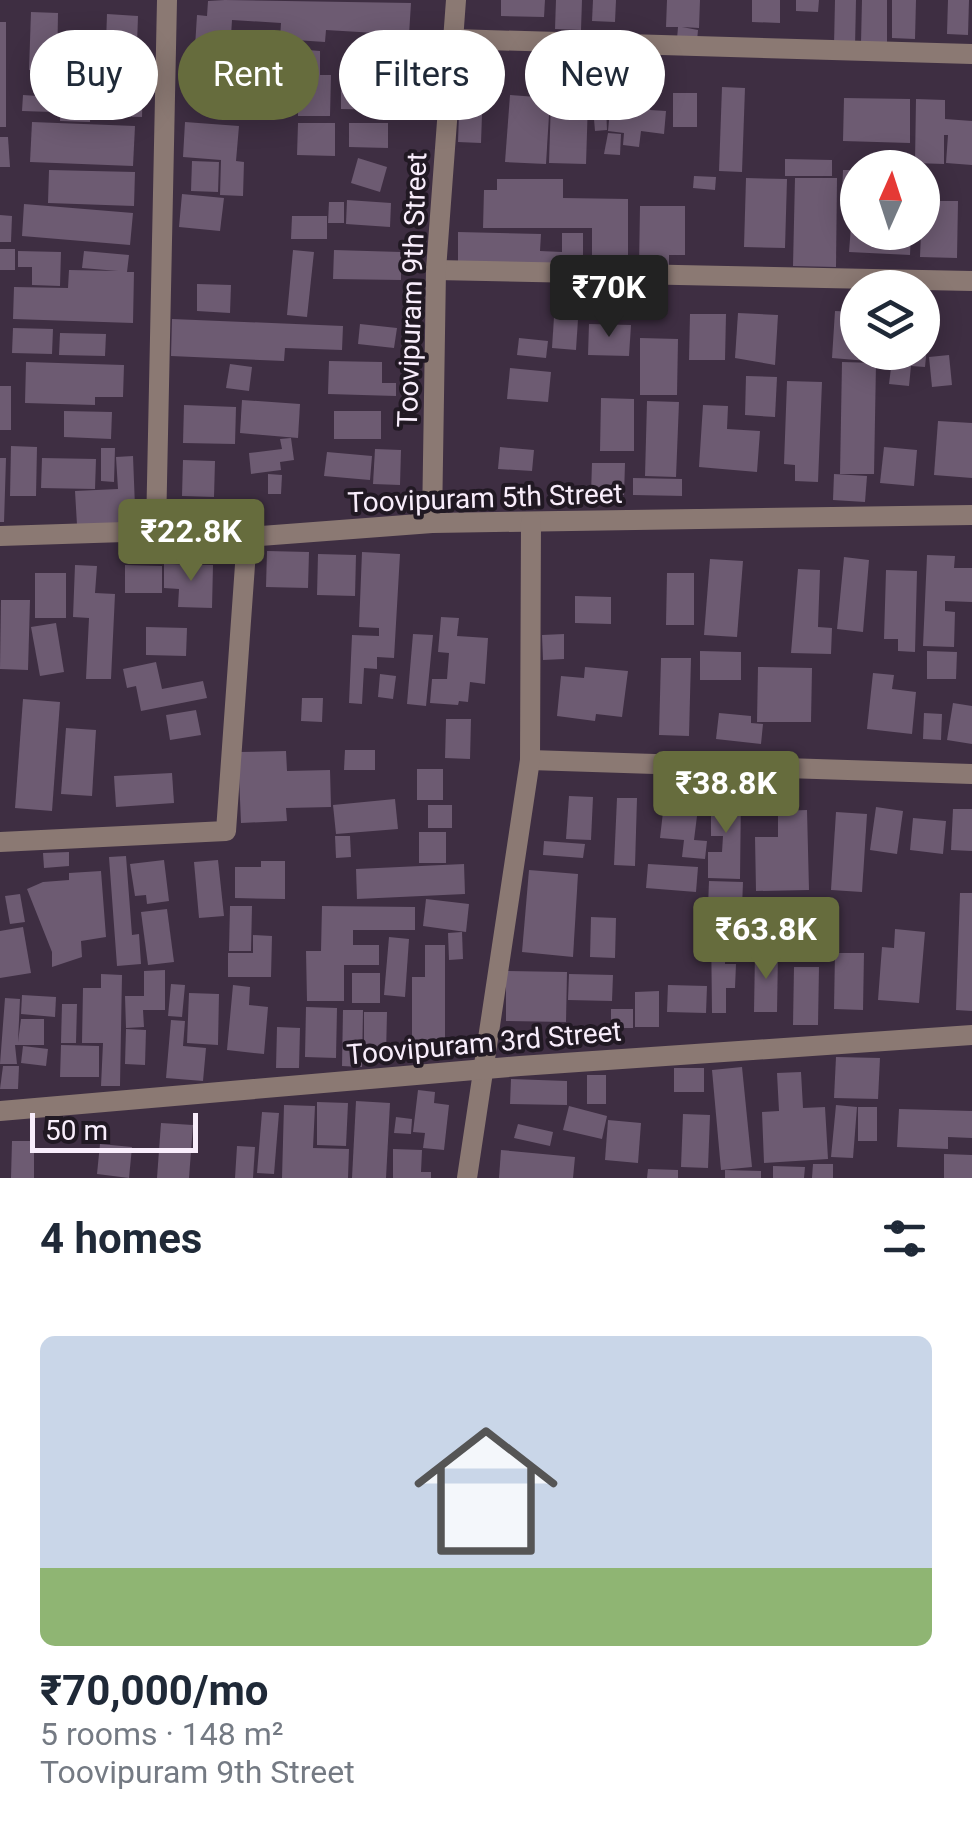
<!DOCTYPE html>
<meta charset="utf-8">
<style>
body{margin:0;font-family:Roboto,sans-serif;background:#f2f2f3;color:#1f2937;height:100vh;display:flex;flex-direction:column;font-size:38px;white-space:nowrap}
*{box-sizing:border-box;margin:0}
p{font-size:32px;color:#747a83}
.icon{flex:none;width:55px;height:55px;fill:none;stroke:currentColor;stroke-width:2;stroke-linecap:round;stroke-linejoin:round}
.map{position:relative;height:1178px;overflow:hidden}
.side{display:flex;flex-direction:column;background:#fff;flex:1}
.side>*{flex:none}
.top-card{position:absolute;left:30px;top:30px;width:912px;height:90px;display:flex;gap:20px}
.needle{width:65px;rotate:3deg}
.buttons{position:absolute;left:840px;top:150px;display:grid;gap:20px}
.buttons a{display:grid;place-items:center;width:100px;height:100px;border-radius:50%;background:#fff;box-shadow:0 5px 25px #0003;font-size:50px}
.scale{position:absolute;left:30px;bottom:25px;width:168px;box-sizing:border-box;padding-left:10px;border:5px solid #f8edfb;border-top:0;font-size:28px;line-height:35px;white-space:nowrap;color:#f8edfb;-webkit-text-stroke:8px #211923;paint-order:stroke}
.price{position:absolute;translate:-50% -85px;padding:0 22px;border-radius:10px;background:#666c3d;color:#fff;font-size:32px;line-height:65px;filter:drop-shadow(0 2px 5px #0008)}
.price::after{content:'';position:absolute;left:50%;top:60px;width:30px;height:22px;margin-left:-15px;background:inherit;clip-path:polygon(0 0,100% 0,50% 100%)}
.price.on{background:#222;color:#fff}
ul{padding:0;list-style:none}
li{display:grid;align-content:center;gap:20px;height:530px;padding:0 40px}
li+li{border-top:2px solid #e0e1e3}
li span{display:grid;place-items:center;height:310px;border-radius:15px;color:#555}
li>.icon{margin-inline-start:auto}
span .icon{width:180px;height:180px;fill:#fffc;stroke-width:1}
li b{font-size:42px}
h2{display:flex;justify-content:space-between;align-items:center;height:120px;padding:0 40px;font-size:42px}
.chip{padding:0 35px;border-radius:45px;background:#fff;box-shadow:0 5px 25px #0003;font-size:35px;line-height:90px}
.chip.on{background:#666c3d;color:#fff}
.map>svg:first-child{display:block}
.building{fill:#6d5b72}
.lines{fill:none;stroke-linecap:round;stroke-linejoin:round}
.minor{stroke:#8b7973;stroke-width:20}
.tertiary{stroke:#8b7973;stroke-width:20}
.labels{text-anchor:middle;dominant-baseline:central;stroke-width:8;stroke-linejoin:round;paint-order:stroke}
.street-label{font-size:28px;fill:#f8edfb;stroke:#211923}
</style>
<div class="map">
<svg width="972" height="1178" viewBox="0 0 972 1178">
<rect width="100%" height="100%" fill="#3e2e42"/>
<g class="building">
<polygon points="225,0 411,3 409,35 326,30 325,42 280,39 281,23 232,20 231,36 223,36 220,80 193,79 197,15 207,16 208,1"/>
<polygon points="501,0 545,0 544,17 501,16"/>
<polygon points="556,0 582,0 581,30 555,29"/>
<polygon points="593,0 616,0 615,22 592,21"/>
<polygon points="667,0 700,0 699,28 682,27 698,30 697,41 677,39 678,27 666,27"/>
<polygon points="752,0 780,0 780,23 752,22"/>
<polygon points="796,0 819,0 818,12 796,11"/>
<polygon points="835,0 856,0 855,47 834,46"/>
<polygon points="862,0 887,0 887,44 861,43"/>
<polygon points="892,0 916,0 915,39 892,38"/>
<polygon points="948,0 969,0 968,35 947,34"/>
<polygon points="31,12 58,13 57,71 29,70"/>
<polygon points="107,14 138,16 136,73 105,72"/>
<rect x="0" y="22" width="6" height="105"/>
<polygon points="370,36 405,41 401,73 365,69"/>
<polygon points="238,40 261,42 258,77 236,75"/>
<polygon points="70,45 97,47 94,86 67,84"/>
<polygon points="308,50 320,51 320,75 331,75 330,116 298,116 299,67 308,68"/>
<polygon points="107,80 143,81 142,117 105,116"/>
<polygon points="341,80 387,81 386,110 341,109"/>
<polygon points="460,85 483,86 481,143 458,142"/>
<polygon points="722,87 745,88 742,172 719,171"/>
<polygon points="612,88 652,92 650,110 666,111 664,134 641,131 639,147 623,145 624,133 608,131"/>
<rect x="673" y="93" width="24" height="34"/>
<polygon points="23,95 53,97 52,112 22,111"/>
<polygon points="510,95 550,98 546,164 505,162"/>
<polygon points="61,96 91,97 90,122 60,121"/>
<polygon points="844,98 910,99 910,143 843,141"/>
<polygon points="551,99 588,100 586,164 549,163"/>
<polygon points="916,99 945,100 945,119 972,121 972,165 946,163 948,135 944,135 944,164 915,163"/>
<polygon points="606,106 607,130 595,131 593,107"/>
<polygon points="32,122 135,126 133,166 30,162"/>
<polygon points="185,122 239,126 236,161 244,162 243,196 220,195 221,160 183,157"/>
<polygon points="298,123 335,123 335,156 297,155"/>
<polygon points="349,123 388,123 388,148 349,147"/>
<polygon points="608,133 621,134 620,155 604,154"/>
<polygon points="0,137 8,137 10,167 0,167"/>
<polygon points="358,158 387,167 380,192 351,183"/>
<polygon points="785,159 832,160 832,176 785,176"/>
<polygon points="192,161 219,162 218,192 191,191"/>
<polygon points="49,170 135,172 134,206 48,203"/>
<polygon points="843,170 858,170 858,195 842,194"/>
<polygon points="694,176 716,177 715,190 693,188"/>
<polygon points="746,178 787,179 785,248 744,247"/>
<polygon points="795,178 837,178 836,267 793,266"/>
<polygon points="497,179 563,179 563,198 628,199 628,268 592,268 592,228 483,228 484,190 497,190"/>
<polygon points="182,194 224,198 220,231 179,227"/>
<polygon points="347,200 391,203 390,227 346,224"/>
<polygon points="853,200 858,200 858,232 911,232 910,255 849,252"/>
<polygon points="938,201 958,201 957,258 920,257 922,209 937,209"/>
<polygon points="329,202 344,202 344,223 328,223"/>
<polygon points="24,204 133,213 130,245 22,236"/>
<polygon points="640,206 685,206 685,255 669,255 669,268 639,268"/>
<polygon points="0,215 12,216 11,242 0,242"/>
<polygon points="292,216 327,216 327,239 291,239"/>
<polygon points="458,232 541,234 540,251 562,252 562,233 583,233 583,266 458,263"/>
<rect x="0" y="249" width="15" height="21"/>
<polygon points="293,250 314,252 307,317 287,315"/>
<polygon points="334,250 401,252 401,280 333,279"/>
<polygon points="18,251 61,252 60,286 32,285 32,267 18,267"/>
<polygon points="84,251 129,255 127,272 134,272 133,323 13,319 14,287 68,288 69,270 118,271 82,268"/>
<polygon points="197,284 231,285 230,313 197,311"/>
<polygon points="835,311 858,312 858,352 869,352 868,361 832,358"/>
<polygon points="738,313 778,315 775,365 735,358"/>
<polygon points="690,314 726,314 725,360 689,360"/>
<polygon points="554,317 578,319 576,350 552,348"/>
<polygon points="172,319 343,326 342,350 285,348 284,361 171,356"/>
<polygon points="360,324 397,328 394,348 358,344"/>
<polygon points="589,324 631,325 629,356 588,355"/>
<polygon points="13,328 53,329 52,354 12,353"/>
<polygon points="60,333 106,334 105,356 59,355"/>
<polygon points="922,335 928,336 925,367 911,366 909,386 889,384 893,352 922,352"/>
<polygon points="519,338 548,341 546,358 517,355"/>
<polygon points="640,338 678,339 677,395 640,395"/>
<polygon points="949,355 952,385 932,387 929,357"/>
<polygon points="329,361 382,362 382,383 396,383 396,396 328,394"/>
<polygon points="26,362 124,365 123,397 95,397 95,405 25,403"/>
<polygon points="842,362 876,363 874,474 840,474"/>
<polygon points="230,364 252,367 249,391 226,388"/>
<polygon points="510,368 551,372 548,402 507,399"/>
<polygon points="746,376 777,377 775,417 745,415"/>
<polygon points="787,381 822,382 818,482 795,481 795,465 784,464"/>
<rect x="0" y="386" width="11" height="44"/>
<polygon points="601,398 634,399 634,451 600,451"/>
<polygon points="242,400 300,404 298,438 240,433"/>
<polygon points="647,401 679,402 676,477 645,476"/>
<polygon points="184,405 236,407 235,444 183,443"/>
<polygon points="703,405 728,406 727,429 760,431 757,472 699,467"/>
<polygon points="64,411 112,412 111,439 64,437"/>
<rect x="334" y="411" width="47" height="28"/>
<polygon points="938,421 972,423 972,478 934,475"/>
<polygon points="291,438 294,460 280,462 281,470 251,474 249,453 282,449 280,439"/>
<polygon points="11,446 37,447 36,496 10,496"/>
<polygon points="500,447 534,450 532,471 498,469"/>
<polygon points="884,447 917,450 914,486 880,483"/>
<polygon points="101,448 115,448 114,482 101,481"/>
<polygon points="375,449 401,450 400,485 373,484"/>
<polygon points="327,452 372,456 370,480 324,476"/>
<polygon points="133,456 135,507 146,506 147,522 77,525 75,491 118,489 116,457"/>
<polygon points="0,458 6,458 4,522 0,522"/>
<polygon points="42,458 96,459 95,489 41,488"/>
<polygon points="183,460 215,461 214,497 182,496"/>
<polygon points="592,463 625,463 624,495 591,494"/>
<polygon points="268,474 282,475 281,494 268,494"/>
<polygon points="834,474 867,476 865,502 833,500"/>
<polygon points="633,478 682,479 682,496 633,495"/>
<polygon points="267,551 309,552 308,588 266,587"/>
<polygon points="362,552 400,554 394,658 377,657 377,669 364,668 362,704 349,703 352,635 379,636 379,628 359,627"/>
<polygon points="318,554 356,555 355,596 317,595"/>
<polygon points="927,555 955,556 954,568 972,568 972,602 945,601 945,611 955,612 954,647 923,646"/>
<polygon points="844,557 869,560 863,632 837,629"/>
<polygon points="710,559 743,561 737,637 704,635"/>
<polygon points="164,564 213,565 212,608 178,607 179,589 164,588"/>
<polygon points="75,565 97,566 95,593 115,594 111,679 86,679 89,618 73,617"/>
<polygon points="125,565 162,566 162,593 125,593"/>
<polygon points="798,569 820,570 818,627 832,628 831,654 791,653"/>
<polygon points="886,570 917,571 915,652 898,651 898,639 884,639"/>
<rect x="35" y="573" width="31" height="45"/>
<polygon points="667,573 694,573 694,625 666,625"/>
<polygon points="575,596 611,597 611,624 575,623"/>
<polygon points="1,600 30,600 28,670 0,669"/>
<polygon points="441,617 459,618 457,636 488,638 485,684 470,682 468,702 459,701 458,705 430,703 432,679 447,679 449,653 438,652"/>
<polygon points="56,623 64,672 40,676 31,627"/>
<polygon points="146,627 187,628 186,656 146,655"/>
<polygon points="413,634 433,635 426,706 407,704"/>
<polygon points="564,634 564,659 543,660 542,635"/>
<polygon points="700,651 741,652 741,680 700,680"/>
<polygon points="927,651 957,652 956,679 927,679"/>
<polygon points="661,658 691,658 689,736 659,735"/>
<polygon points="156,662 162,689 203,681 207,698 141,711 136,686 127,688 123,669"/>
<polygon points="585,667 628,671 622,717 596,714 595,721 557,716 561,676 584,678"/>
<polygon points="758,667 812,668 811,722 757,722"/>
<polygon points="873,673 894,675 892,689 916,692 912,734 867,729"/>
<polygon points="380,674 396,676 393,699 378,697"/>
<polygon points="302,698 323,698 322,722 301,721"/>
<polygon points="23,699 60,702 52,811 15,808"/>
<polygon points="953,703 972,706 972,744 947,740"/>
<polygon points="196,710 201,735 170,740 166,715"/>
<polygon points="719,713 751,716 751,723 763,724 761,744 716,739"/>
<polygon points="924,713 942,714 941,740 923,739"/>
<polygon points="446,719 471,719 470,759 445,758"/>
<polygon points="66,728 96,730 92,796 61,794"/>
<polygon points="345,750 375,750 375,770 344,770"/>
<polygon points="286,751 287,771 330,770 331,807 286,808 287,821 241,823 238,752"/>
<rect x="417" y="769" width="26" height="31"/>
<polygon points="172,773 174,803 116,807 114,776"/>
<polygon points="711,793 741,793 740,879 708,878 708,852 722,852 723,836 711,836"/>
<polygon points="569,796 593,797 591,840 566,839"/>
<polygon points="617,798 637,798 635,866 614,865"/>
<polygon points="395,799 398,829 336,834 333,805"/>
<rect x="428" y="805" width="24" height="23"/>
<polygon points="876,807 903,811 897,854 870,850"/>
<polygon points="953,809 972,809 972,851 951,850"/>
<polygon points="807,810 809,890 756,891 755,837 778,837 778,811"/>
<polygon points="663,812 697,816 694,840 707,841 705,859 682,857 684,840 660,838"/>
<polygon points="836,812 867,814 862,892 831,890"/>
<polygon points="913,818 946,821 943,854 910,850"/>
<rect x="419" y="832" width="27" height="31"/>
<polygon points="335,836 350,836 351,857 336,858"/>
<polygon points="544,841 585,844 583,858 543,855"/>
<polygon points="69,852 69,866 44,868 43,853"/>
<polygon points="126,856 132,935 139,934 141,964 117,966 109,857"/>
<polygon points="164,860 169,901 147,904 146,895 135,896 130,864"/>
<polygon points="218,860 224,916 199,918 194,862"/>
<polygon points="261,861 285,861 285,899 235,898 235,867 261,867"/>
<polygon points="464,864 465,894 357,899 356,869"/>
<polygon points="648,864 698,867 696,892 646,888"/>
<polygon points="529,870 578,874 573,957 522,952"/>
<polygon points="101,871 106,937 81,941 82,957 52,967 52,952 27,889 43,882 69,880 69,873"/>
<polygon points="709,881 743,882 742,908 708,907"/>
<polygon points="960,893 972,893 972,1011 956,1010"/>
<polygon points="20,894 25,922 10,924 5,896"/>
<polygon points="426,899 469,904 466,932 423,926"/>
<polygon points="230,906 252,906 251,951 229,951"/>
<polygon points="322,906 415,907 415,930 353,930 353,945 379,945 379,965 344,965 344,1001 307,1001 306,951 321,951"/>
<polygon points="167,909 174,962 148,965 141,912"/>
<polygon points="794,911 827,912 827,948 793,948"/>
<polygon points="591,917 616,918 615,958 590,957"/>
<polygon points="711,926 726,926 725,964 736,964 735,988 726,988 726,1013 712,1013"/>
<polygon points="23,927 31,973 0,978 0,931"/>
<polygon points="895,929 925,932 919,1003 878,1000 882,947 894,948"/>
<polygon points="462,932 463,959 449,960 448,933"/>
<polygon points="745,932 747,959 734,960 731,933"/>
<polygon points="253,935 272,936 271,977 228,977 228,953 253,953"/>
<polygon points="389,937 409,939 405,997 384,995"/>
<polygon points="425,945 445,945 445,1047 412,1047 412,977 425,977"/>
<polygon points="755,953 778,953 777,1012 754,1012"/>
<polygon points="835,953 864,953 863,1010 834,1009"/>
<polygon points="794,967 819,967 818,1025 793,1025"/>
<polygon points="165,970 165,1010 143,1010 144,1027 126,1028 125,996 144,996 144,971"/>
<polygon points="506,971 567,972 566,1022 506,1021"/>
<rect x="352" y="973" width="28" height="30"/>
<polygon points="101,974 122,975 120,1086 101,1086 103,1043 82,1043 83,988 101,988"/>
<polygon points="569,974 613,975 612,1001 568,1000"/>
<polygon points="171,984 185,985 182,1017 168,1016"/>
<polygon points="233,985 250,987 249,1005 268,1007 264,1054 227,1050"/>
<polygon points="668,985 707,986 706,1013 667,1012"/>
<polygon points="659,991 659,1027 635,1027 635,992"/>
<polygon points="189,993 219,994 218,1045 187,1043"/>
<polygon points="22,995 56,997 55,1017 21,1014"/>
<polygon points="5,998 20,999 18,1042 21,1019 44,1019 44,1045 15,1045 17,1064 0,1064"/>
<polygon points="62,1004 77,1004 76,1043 61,1043"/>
<polygon points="306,1007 337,1008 336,1058 305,1057"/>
<rect x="611" y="1009" width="22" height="19"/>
<polygon points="343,1010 363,1010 362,1067 342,1066"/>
<polygon points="364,1012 387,1012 386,1055 364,1055"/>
<polygon points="171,1020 185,1021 183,1046 206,1048 203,1081 166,1078"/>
<polygon points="277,1027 300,1028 299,1068 276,1068"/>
<polygon points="126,1029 146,1030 145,1065 125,1064"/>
<polygon points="61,1045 99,1046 99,1077 60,1077"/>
<polygon points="23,1046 48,1049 46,1066 21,1063"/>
<polygon points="836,1057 880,1058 878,1099 834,1098"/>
<polygon points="3,1066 19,1066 18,1089 0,1089"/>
<polygon points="742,1067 752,1167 721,1170 712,1070"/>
<rect x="674" y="1068" width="30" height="24"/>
<polygon points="801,1072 803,1108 825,1107 828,1159 764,1163 762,1112 779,1111 777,1073"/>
<rect x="587" y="1075" width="19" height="29"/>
<polygon points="511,1079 567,1081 567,1105 510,1104"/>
<polygon points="418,1090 435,1092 434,1103 449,1105 444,1150 423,1148 425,1133 413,1132"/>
<polygon points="356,1101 390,1103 386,1178 352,1178"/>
<polygon points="317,1102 348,1103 346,1146 317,1145"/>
<polygon points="284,1105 315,1106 313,1148 349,1149 348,1178 282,1178"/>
<polygon points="836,1105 857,1107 853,1158 831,1157"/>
<polygon points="569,1106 607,1116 602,1139 563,1130"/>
<rect x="858" y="1107" width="19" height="34"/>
<polygon points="899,1109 972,1111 972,1138 948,1137 948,1149 897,1147"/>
<polygon points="262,1112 279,1113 274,1174 257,1173"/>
<polygon points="683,1114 710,1115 708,1168 681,1167"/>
<polygon points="396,1117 412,1119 411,1134 394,1133"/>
<polygon points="608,1120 641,1123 638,1163 605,1160"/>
<polygon points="161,1123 193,1125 189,1178 157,1178"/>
<polygon points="518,1124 553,1132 550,1146 514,1138"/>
<polygon points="12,1141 34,1141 34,1178 11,1178"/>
<polygon points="100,1144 132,1147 129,1178 97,1174"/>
<polygon points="237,1146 255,1147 253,1178 235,1178"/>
<polygon points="393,1149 422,1150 421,1172 431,1172 431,1178 393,1178"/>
<polygon points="501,1150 575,1157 573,1178 499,1178"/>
<polygon points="944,1154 972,1155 972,1178 944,1178"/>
<polygon points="813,1164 833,1164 833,1178 812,1178"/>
<polygon points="773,1166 805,1167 804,1178 773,1178"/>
<polygon points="648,1169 678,1170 678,1178 647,1178"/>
<polygon points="725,1170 761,1171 761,1178 725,1178"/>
</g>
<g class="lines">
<g class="minor">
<polyline points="453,39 972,54"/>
<polyline points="436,270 972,281"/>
<polyline points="432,523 436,270 456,0"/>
<polyline points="156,531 167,0"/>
<polyline points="0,536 156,531 247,537 432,523 972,515"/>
<polyline points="530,760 972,774"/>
<polyline points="0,842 226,831 247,537"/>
<polyline points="467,1178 530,760 531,522"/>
</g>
<polyline class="tertiary" points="0,1111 520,1066 972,1035"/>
</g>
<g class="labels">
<g class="street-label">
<text transform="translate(412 290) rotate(-88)">Toovipuram 9th Street</text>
<text transform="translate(485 498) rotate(-2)">Toovipuram 5th Street</text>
<text transform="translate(484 1043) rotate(-5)">Toovipuram 3rd Street</text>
</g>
</g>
</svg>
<div class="buttons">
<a><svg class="needle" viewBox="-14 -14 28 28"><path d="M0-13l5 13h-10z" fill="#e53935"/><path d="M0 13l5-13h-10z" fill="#747a83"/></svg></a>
<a><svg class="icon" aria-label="layers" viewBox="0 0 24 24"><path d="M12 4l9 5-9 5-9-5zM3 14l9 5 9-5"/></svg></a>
</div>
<div class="scale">50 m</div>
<b class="price on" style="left:609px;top:340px">₹70K</b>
<b class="price" style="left:191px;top:584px">₹22.8K</b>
<b class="price" style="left:726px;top:836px">₹38.8K</b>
<b class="price" style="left:766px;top:982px">₹63.8K</b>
<div class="top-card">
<a class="chip">Buy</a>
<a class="chip on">Rent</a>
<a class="chip">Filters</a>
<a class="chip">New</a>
</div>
</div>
<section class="side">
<h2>4 homes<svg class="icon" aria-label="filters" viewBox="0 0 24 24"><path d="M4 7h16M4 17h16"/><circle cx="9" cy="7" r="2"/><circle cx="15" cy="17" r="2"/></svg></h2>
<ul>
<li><span style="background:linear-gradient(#c9d6e8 75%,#8fb573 0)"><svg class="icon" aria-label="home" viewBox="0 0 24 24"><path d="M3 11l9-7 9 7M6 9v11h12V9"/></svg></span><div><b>₹70,000/mo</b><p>5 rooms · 148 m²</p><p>Toovipuram 9th Street</p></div></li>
</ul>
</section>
